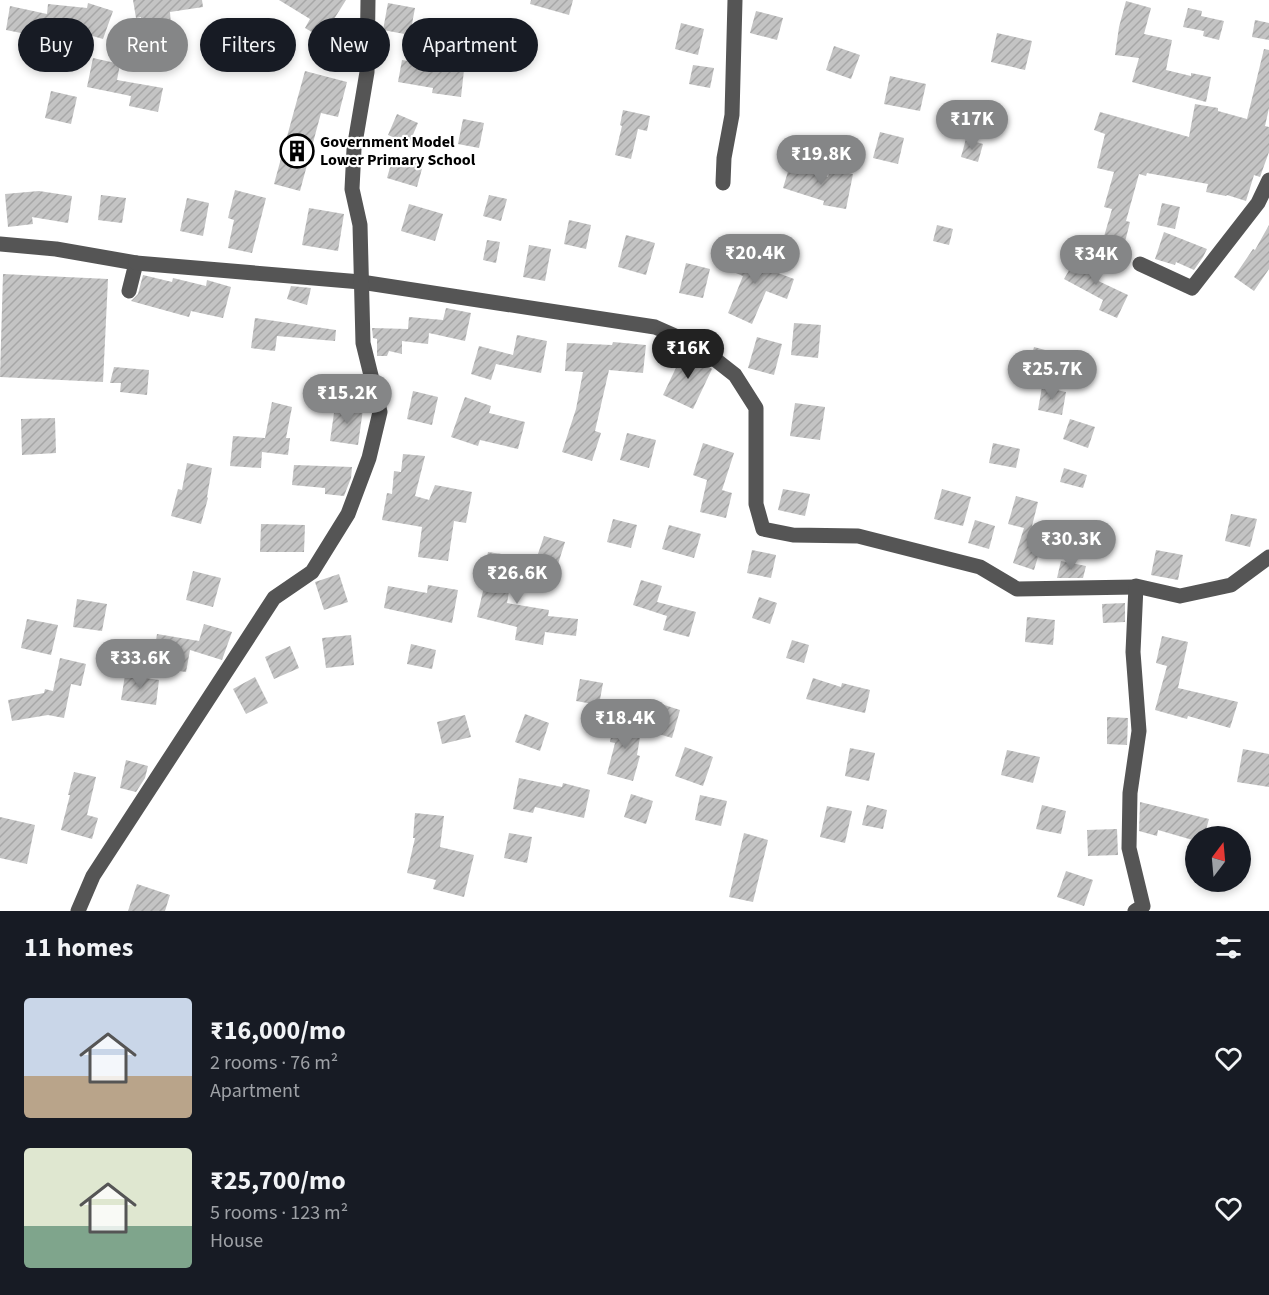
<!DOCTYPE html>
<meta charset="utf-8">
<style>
body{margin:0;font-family:"Source Sans 3",sans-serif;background:#20242c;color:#f1f3f6;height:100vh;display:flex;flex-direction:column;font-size:22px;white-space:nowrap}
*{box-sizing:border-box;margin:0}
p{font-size:20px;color:#9ea1a6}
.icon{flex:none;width:33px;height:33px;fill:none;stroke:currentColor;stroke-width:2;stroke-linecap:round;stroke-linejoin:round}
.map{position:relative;height:911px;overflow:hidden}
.details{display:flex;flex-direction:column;background:#171b24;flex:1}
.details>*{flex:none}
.guide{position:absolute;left:18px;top:18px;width:600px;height:54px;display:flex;gap:12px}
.needle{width:39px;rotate:16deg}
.tools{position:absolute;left:1185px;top:826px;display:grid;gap:12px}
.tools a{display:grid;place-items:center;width:66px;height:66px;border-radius:50%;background:#171b24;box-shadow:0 3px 9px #0003;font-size:30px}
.price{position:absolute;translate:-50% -51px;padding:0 14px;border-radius:21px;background:#858687;color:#fff;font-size:20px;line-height:39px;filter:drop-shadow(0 2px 3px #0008)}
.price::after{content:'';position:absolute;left:50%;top:36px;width:18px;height:14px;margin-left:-9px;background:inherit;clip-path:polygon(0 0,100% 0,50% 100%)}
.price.on{background:#222;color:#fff}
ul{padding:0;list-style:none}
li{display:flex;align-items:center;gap:18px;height:150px;padding:0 24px}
li span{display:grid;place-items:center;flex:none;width:168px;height:120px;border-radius:6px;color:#555}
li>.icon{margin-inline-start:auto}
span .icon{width:72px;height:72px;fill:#fffc;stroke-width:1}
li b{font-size:26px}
h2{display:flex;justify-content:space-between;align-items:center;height:72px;padding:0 24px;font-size:26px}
.tag{padding:0 21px;border-radius:27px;background:#171b24;box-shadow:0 3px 9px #0003;font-size:21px;line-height:54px}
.tag.on{background:#858687;color:#fff}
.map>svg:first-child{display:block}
.building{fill:url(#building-hatch)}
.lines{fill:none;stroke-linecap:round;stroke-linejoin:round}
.minor{stroke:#555;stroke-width:15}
.labels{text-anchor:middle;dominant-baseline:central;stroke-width:4.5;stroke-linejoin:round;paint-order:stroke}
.poi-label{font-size:16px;font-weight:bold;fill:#000;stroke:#fff;text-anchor:start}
</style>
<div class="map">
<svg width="1269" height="911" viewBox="0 0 1269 911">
<defs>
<pattern id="building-hatch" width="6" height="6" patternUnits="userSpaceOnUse" patternTransform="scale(1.5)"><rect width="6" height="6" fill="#c4c4c4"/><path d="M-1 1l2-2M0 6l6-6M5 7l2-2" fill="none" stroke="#a7a7a7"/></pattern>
</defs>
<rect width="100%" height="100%" fill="#fff"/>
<g class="building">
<polygon points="133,0 202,0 203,7 170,12 172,40 143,42 141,17 136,18"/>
<polygon points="279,0 346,0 322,38 305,28 310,19"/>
<polygon points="531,0 573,0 569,15 530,4"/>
<polygon points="1126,1 1151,8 1144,34 1172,40 1166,70 1191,76 1191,73 1211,77 1206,102 1132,82 1139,58 1115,55 1119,27"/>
<polygon points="88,3 113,11 103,39 72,30 72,37 32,33 31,35 6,30 10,6 47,14 48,4 87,8"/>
<polygon points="388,3 415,8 410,35 383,30"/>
<polygon points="1188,8 1202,11 1201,16 1224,21 1219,40 1203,36 1204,31 1183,27"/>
<polygon points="756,11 783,18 777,40 750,33"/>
<polygon points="1255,20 1269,23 1269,40 1252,37"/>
<polygon points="681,23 704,29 698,55 675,49"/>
<polygon points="997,33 1032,41 1025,70 991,62"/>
<polygon points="834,46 860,55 851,79 826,70"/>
<polygon points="1264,49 1269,50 1269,108 1265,126 1269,127 1269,152 1260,177 1254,175 1246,201 1227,195 1226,196 1206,192 1208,184 1147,173 1146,176 1139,174 1126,221 1130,222 1124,246 1103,240 1112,209 1104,207 1114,172 1097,168 1105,134 1094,130 1100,112 1189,137 1195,104 1218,108 1218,111 1247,119"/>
<polygon points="93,58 120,64 117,80 163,88 158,112 129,106 131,96 87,87"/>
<polygon points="402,60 464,70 461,97 432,93 433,88 398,82"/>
<polygon points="693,65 714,68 710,88 689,84"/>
<polygon points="305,71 347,82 338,117 321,113 300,191 274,184"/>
<polygon points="890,76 926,84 920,111 884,104"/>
<polygon points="51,91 77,97 71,124 45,118"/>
<polygon points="623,110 650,116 647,131 638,129 631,159 615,155 622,126 620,125"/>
<polygon points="397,114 418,123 409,144 388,135"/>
<polygon points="463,119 484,123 479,148 458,144"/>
<polygon points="880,132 904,138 898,164 873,158"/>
<polygon points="966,139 983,144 978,162 961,157"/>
<polygon points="393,157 423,165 417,187 387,178"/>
<polygon points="790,165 828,177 830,170 853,174 846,209 823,205 824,201 783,188"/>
<polygon points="235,190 266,198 252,253 228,248 234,220 228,218"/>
<polygon points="39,191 72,196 68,223 32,217 33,224 8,227 5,194"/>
<polygon points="101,195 126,198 122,223 98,220"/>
<polygon points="489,195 507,199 501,221 483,216"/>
<polygon points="187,198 209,203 203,236 180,231"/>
<polygon points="1162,203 1180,207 1175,229 1157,225"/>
<polygon points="409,204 443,214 435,241 401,231"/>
<polygon points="309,208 344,214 338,251 302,245"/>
<polygon points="569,220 591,225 586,249 564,244"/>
<polygon points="937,225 953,229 949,245 933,241"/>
<polygon points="1269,225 1269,269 1254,291 1234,277 1253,249 1255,250"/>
<polygon points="1164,232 1207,249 1203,257 1194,270 1176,262 1175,265 1155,259"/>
<polygon points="626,235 655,243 646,275 618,267"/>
<polygon points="487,240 500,242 496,263 483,260"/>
<polygon points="529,245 551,249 545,281 523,277"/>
<polygon points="739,246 763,254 759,266 794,279 787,299 766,291 752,324 728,313 743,276 731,271"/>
<polygon points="1079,253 1097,263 1097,268 1092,278 1128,295 1117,318 1099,310 1103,300 1064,279"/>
<polygon points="686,263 710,269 703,298 679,293"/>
<polygon points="3,274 108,279 103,382 0,377"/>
<polygon points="143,275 172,282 173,278 206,286 207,280 231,287 223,318 191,311 189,317 131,301 138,294"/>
<polygon points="291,286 311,288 307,305 287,299"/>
<polygon points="446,308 471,313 465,341 429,333 428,344 402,341 402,354 389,351 387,356 377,356 377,339 373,338 372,328 408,329 409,317 443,320"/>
<polygon points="255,318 336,330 335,341 277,336 275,351 251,348"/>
<polygon points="794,323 821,325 818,358 791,355"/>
<polygon points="517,335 547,341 541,373 496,364 491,380 471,374 479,346 513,355"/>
<polygon points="757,337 782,344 774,375 748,368"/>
<polygon points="613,342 646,345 643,373 609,370 595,431 601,433 592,461 562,452 576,409 583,372 565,371 567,343 612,345"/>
<polygon points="1034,347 1056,353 1049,376 1028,370"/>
<polygon points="684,351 694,355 712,369 693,409 663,395"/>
<polygon points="114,367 149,370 147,395 120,392 121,383 110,383"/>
<polygon points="326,376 348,378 346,395 324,393"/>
<polygon points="1042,387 1066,392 1062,415 1038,410"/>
<polygon points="413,391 438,397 432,425 407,419"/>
<polygon points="465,397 491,406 489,413 525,422 518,449 480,440 478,446 451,437"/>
<polygon points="272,402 292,407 286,438 290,438 288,455 262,452 261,468 230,466 233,436 265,438"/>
<polygon points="795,403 825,407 820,440 790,436"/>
<polygon points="335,406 363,409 358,445 330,441"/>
<polygon points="55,418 56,453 22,455 21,419"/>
<polygon points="1070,419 1095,427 1088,448 1063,439"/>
<polygon points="627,433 656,440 649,468 620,460"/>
<polygon points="703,443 734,453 722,490 732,493 726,518 700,512 707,480 693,475"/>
<polygon points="993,443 1020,449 1016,468 989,463"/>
<polygon points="403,454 425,456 415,496 429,500 435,485 472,492 466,523 454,521 448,561 418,557 422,527 382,520 387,493 392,494 394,471 401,472"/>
<polygon points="187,463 212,468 207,497 208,498 201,524 171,516 178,489 182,490"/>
<polygon points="294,465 352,467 351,478 344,496 325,494 325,488 292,485"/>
<polygon points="1064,468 1087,475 1083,488 1060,482"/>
<polygon points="783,489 810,494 805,516 778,510"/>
<polygon points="942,489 971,497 963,526 934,519"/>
<polygon points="1016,496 1038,502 1032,526 1046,530 1034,570 1013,563 1024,528 1008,524"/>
<polygon points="1231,514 1257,519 1250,547 1225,541"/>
<polygon points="613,519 637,525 631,548 607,542"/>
<polygon points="975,520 995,526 989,549 968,543"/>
<polygon points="261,524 305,525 304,552 260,552"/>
<polygon points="669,525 701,534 694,558 662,549"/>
<polygon points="544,536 565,542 558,564 537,557"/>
<polygon points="752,550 776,555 771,578 747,573"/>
<polygon points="1156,550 1183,555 1178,580 1151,575"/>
<polygon points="488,552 515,556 507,603 549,610 548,616 578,619 576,636 545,632 543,645 515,640 517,627 477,617 486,578 483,577"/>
<polygon points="1061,561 1086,566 1083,578 1057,578"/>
<polygon points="193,571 221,578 213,607 186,600"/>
<polygon points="339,574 348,602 324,610 315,582"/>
<polygon points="641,580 662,586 657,602 696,612 689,637 663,630 667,616 633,605"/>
<polygon points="428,585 458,590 452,623 384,608 388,586 427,593"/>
<polygon points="759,597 777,603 770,624 752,618"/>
<polygon points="77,599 107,604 102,631 73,627"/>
<polygon points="1125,603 1125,622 1103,623 1102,604"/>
<polygon points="1027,617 1055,620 1053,645 1025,642"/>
<polygon points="27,619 58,625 51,655 21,648"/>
<polygon points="204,624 232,632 222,660 190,650 186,672 152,667 157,634 199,641"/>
<polygon points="351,635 354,665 326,668 322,638"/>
<polygon points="1162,636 1188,642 1178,688 1238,702 1230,728 1188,716 1187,719 1155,710 1167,666 1156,663"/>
<polygon points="792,640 809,645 804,663 786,658"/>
<polygon points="411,644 436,650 432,669 407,664"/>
<polygon points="290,646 299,668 274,679 265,657"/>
<polygon points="60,658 86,664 81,686 71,684 64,718 48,715 12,721 8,700 44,693 45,689 53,691"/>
<polygon points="125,675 159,680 156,705 121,700"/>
<polygon points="255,677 268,703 246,714 233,689"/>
<polygon points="813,678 841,687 842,683 870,690 865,713 806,699"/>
<polygon points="580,679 603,683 599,705 576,701"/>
<polygon points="658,703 680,710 672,738 649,731"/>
<polygon points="525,714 549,723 540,751 515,742"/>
<polygon points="465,715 471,737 442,744 437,722"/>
<polygon points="1107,717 1128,718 1127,745 1107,744"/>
<polygon points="614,720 642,725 637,755 640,756 633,781 607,774 615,743 610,742"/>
<polygon points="685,747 713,757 703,786 675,776"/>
<polygon points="850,748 875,753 869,781 845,776"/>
<polygon points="1243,749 1269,754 1269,787 1237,782"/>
<polygon points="1007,750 1040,757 1033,783 1001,775"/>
<polygon points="126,760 148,766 145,778 136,792 120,788"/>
<polygon points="74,772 96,777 87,815 98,818 92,839 61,830 70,795 68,795"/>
<polygon points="519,778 562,787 563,783 590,790 584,818 535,807 533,813 513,809"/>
<polygon points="631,794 653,801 646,824 624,817"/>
<polygon points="700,795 727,801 721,826 695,820"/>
<polygon points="1140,802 1209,819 1204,837 1196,837 1196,841 1158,830 1157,836 1139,831"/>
<polygon points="867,805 887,810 883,829 862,825"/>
<polygon points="1042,805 1066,811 1061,834 1036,829"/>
<polygon points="827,806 852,811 845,843 820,837"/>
<polygon points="415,813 444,816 440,847 474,855 464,897 433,889 436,880 407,873 415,838 413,838"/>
<polygon points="0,817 35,825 27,864 0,858"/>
<polygon points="1117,829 1118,855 1088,856 1087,830"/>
<polygon points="509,833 532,837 527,863 504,858"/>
<polygon points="744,833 768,840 753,902 729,897"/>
<polygon points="1066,871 1093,880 1084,906 1057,897"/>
<polygon points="137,884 170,895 165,911 128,911"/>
</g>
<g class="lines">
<g class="minor">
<polyline points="723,183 724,158 732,115 735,0"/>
<polyline points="0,244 56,249 136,263 129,291"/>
<polyline points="136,263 361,282 655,327 698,346 735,375 756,408 756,504 763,529 793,535 858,536 980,567 1017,589 1135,587"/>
<polyline points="1140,264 1192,288 1258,203 1269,180"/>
<polyline points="78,911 93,876 274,598 312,572 348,514 369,458 380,412 363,343 360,225 352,189 354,149 367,72 368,0"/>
<polyline points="1135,911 1143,906 1129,848 1130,793 1139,731 1133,652 1136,586 1180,596 1231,585 1269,557"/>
</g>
</g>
<defs>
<symbol id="building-ring" viewBox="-11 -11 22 22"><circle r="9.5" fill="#fff" stroke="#000" stroke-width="1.5"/><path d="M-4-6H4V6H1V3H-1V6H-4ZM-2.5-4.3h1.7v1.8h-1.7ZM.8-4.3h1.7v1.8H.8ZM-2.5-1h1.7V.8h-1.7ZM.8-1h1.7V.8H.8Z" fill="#000"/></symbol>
</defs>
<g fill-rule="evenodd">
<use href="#building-ring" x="278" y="132" width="38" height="38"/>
</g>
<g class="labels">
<g class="poi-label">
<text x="320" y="142">Government Model<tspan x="320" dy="18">Lower Primary School</tspan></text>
</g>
</g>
</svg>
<div class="tools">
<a><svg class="needle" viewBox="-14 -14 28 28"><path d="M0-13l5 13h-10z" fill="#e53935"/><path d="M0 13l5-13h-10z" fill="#9ea1a6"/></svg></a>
</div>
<b class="price" style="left:972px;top:151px">₹17K</b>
<b class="price" style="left:821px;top:186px">₹19.8K</b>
<b class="price" style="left:755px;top:285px">₹20.4K</b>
<b class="price" style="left:1096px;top:286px">₹34K</b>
<b class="price on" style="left:688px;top:380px">₹16K</b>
<b class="price" style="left:1052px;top:401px">₹25.7K</b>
<b class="price" style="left:347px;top:425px">₹15.2K</b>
<b class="price" style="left:1071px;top:571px">₹30.3K</b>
<b class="price" style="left:517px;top:605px">₹26.6K</b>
<b class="price" style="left:140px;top:690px">₹33.6K</b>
<b class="price" style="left:625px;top:750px">₹18.4K</b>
<div class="guide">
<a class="tag">Buy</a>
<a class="tag on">Rent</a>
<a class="tag">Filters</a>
<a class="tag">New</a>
<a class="tag">Apartment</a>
</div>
</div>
<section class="details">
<h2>11 homes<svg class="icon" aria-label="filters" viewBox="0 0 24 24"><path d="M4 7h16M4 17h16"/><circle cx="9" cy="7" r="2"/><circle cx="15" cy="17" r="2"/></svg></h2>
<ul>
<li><span style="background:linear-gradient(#c9d6e8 65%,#b9a48a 0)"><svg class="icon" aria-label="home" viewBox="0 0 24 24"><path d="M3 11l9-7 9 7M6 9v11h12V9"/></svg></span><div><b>₹16,000/mo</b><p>2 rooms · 76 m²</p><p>Apartment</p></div><svg class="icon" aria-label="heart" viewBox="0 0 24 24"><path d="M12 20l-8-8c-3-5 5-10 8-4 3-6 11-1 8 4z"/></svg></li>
<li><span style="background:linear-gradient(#dfe7d0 65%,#7fa58c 0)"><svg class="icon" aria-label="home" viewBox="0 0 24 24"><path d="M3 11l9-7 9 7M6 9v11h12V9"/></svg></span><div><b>₹25,700/mo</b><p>5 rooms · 123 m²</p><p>House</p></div><svg class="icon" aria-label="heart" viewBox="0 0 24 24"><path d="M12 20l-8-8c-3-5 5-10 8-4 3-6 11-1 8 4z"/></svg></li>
</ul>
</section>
